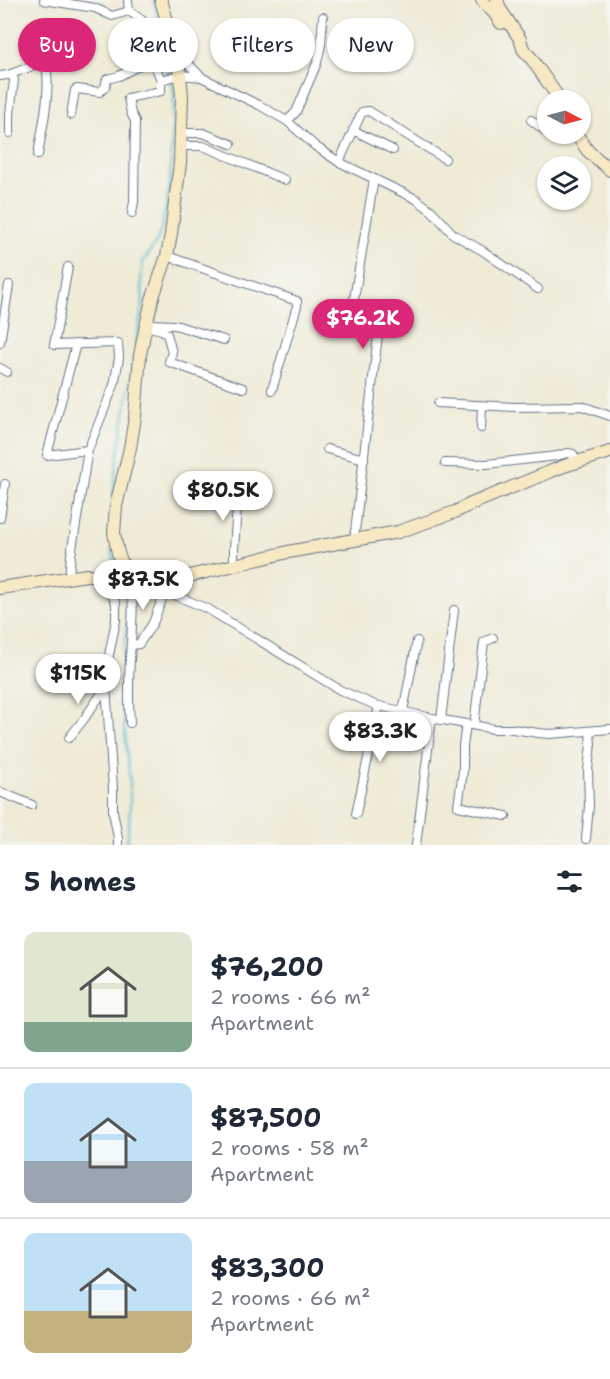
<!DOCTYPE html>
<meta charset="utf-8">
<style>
body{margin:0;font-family:"Shantell Sans",sans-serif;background:#f2f2f3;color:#1f2937;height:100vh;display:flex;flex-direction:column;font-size:22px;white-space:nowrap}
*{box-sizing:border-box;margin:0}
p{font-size:20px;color:#747a83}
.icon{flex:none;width:33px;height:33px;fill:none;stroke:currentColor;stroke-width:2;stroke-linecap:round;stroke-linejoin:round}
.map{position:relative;height:845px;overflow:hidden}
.sheet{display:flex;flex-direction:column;background:#fff;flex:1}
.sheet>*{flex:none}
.top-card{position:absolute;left:18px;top:18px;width:574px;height:54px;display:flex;gap:12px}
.needle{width:39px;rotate:96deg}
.tools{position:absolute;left:537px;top:90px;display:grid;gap:12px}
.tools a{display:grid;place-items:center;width:54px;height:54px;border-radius:50%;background:#fff;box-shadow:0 2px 4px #0004;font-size:30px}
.price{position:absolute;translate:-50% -51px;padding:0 14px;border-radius:21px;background:#fff;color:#222;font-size:20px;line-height:39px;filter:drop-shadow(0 2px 3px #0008)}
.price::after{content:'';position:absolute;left:50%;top:36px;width:18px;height:14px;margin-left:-9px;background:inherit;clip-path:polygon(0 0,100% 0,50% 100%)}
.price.on{background:#db2777;color:#fff}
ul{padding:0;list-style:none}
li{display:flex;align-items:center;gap:18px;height:150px;padding:0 24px}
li+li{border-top:2px solid #e0e1e3}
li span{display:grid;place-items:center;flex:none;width:168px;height:120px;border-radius:12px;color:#555}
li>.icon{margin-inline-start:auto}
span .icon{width:72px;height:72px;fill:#fffc;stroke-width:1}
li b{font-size:26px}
h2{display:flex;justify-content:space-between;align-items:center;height:72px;padding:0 24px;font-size:26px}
.pill{padding:0 21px;border-radius:27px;background:#fff;box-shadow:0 2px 4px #0004;font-size:21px;line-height:54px}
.pill.on{background:#db2777;color:#fff}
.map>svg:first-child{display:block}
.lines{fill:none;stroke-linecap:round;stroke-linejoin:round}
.stream{stroke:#53bbd0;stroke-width:2}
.street-casing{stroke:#657188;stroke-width:10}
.secondary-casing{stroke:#657188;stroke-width:14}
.street{stroke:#fff;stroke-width:8}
.secondary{stroke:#f7e9c3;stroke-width:12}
</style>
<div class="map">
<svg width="610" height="845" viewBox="0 0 610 845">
<rect width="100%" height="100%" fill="#f6f6f2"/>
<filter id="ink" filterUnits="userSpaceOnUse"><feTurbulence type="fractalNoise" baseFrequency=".0167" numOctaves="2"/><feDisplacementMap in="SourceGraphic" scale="12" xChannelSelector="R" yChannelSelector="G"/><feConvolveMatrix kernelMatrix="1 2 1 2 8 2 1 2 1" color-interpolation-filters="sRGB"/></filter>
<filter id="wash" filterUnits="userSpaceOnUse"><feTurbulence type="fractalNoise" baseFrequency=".008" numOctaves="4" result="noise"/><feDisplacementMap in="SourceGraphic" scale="24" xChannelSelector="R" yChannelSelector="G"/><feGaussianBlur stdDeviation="1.35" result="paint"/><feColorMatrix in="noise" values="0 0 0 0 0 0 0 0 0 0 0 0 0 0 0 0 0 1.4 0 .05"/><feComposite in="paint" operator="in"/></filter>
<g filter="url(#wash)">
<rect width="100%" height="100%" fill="#efebd7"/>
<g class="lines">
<g class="stream">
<path d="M153,0C162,24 161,51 169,76"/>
<polyline points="135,350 143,301 141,277 143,262 157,241 162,226 170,187 174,92 171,81"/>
<path d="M113,496C117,449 128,403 134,356"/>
<polyline points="111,549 117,573"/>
<polyline points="121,584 128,605 123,670 124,723 130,782 130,810 127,845"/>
</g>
</g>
</g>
<g filter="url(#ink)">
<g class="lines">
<defs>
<g id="street">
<polyline points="44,0 95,8 112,16 129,11 128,0"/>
<polyline points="129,11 142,20 153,61 161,80 161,91 128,98 131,113 135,121 134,202 132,213"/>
<path d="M176,52C186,60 193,70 203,78L259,105L287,121L315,146L339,162L416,199L432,211L453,234L483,251L538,289"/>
<polyline points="0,76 8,75 30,67 48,56 74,55"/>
<polyline points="161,80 180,75 201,77"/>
<polyline points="71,115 75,90 77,89 100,92 105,87 107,79 119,76 140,65 153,61"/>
<polyline points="531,120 548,133"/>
<polyline points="287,121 296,112 317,63 321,45 323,17"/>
<polyline points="353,130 393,150"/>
<polyline points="10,133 10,114 14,80 12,74"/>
<polyline points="181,133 203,133 231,144"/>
<polyline points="548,134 556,137 563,134"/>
<polyline points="180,146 203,146 285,180"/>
<path d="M38,155C43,123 52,90 45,58"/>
<polyline points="339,162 362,112 369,111 445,159"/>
<polyline points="167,256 297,301 297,306 272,390"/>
<polyline points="68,267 54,345 118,343 119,358 114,385 88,450 71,555 69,577"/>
<polyline points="150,324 175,325 224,340"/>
<polyline points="146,326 162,330 167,334 172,352 169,362 243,388"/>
<polyline points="0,343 9,285"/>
<polyline points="76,344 47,455 88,450"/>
<polyline points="0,368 7,372"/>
<polyline points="438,403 514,407 582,406 610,416"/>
<polyline points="481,428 482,406"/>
<polyline points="327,449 364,459"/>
<polyline points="445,463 487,464 557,456 567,453 573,454 578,462"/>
<polyline points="0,518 5,484"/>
<polyline points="354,540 380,318 353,305 374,179"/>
<polyline points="234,565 234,549 239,479"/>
<polyline points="102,575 116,603 116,620 109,655 106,686 113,788 113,811 118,838 118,845"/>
<path d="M129,581C135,601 132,622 131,643C129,670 128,696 130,723"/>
<polyline points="165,582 165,591 208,609 340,690 375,705 432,718 494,729 513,729 538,733 550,734 610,729"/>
<polyline points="131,645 139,644 153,623 165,591"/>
<polyline points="403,711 417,641"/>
<polyline points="441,720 454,610"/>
<polyline points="466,724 463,746 463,771 458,806 506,816"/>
<polyline points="474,725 484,642 493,638"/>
<polyline points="69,738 84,719 106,687"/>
<polyline points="0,792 32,805"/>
<polyline points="356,814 379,706"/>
<polyline points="586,839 589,806 588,770 591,744 590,732"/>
<polyline points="416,845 432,718"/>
</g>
<g id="secondary">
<polyline points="482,0 495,14 501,23"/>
<polyline points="497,0 500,9 520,39 523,49 531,58 560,100"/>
<polyline points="576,134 588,151 610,170"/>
<polyline points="129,581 118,553 114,533 116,506 130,448 135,417 140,355 145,330 152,300 167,256 171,234 180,163 182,96 180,75 176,52 161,0"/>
<polyline points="0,588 87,575 102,575 129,581 165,582 288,552 398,532 455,512 471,504 564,466 610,452"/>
</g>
</defs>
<use href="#street" class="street-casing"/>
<use href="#secondary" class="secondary-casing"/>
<use href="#street" class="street"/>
<use href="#secondary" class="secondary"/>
</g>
</g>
</svg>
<div class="tools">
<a><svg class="needle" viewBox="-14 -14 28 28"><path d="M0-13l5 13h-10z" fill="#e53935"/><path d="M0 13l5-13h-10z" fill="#747a83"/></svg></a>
<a><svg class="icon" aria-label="layers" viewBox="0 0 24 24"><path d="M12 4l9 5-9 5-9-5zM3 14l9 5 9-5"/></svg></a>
</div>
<b class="price on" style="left:363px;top:350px">$76.2K</b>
<b class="price" style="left:223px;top:522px">$80.5K</b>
<b class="price" style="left:143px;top:611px">$87.5K</b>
<b class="price" style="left:78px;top:705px">$115K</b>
<b class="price" style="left:380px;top:763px">$83.3K</b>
<div class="top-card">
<a class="pill on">Buy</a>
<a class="pill">Rent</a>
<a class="pill">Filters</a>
<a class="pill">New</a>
</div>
</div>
<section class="sheet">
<h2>5 homes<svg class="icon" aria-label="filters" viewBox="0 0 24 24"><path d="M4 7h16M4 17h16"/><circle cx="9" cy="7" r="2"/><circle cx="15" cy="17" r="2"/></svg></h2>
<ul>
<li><span style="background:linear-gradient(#dfe7d0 75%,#7fa58c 0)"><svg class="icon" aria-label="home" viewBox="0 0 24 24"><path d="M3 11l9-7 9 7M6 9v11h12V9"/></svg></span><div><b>$76,200</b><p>2 rooms · 66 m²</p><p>Apartment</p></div></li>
<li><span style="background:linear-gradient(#bfe0f5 65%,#9aa5b1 0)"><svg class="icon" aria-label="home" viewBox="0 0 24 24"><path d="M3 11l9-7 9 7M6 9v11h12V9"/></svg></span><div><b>$87,500</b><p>2 rooms · 58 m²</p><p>Apartment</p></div></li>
<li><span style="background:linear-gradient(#bfe0f5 65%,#c2b280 0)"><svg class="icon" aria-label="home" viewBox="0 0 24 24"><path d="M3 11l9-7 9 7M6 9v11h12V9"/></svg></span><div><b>$83,300</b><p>2 rooms · 66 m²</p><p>Apartment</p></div></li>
</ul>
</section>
